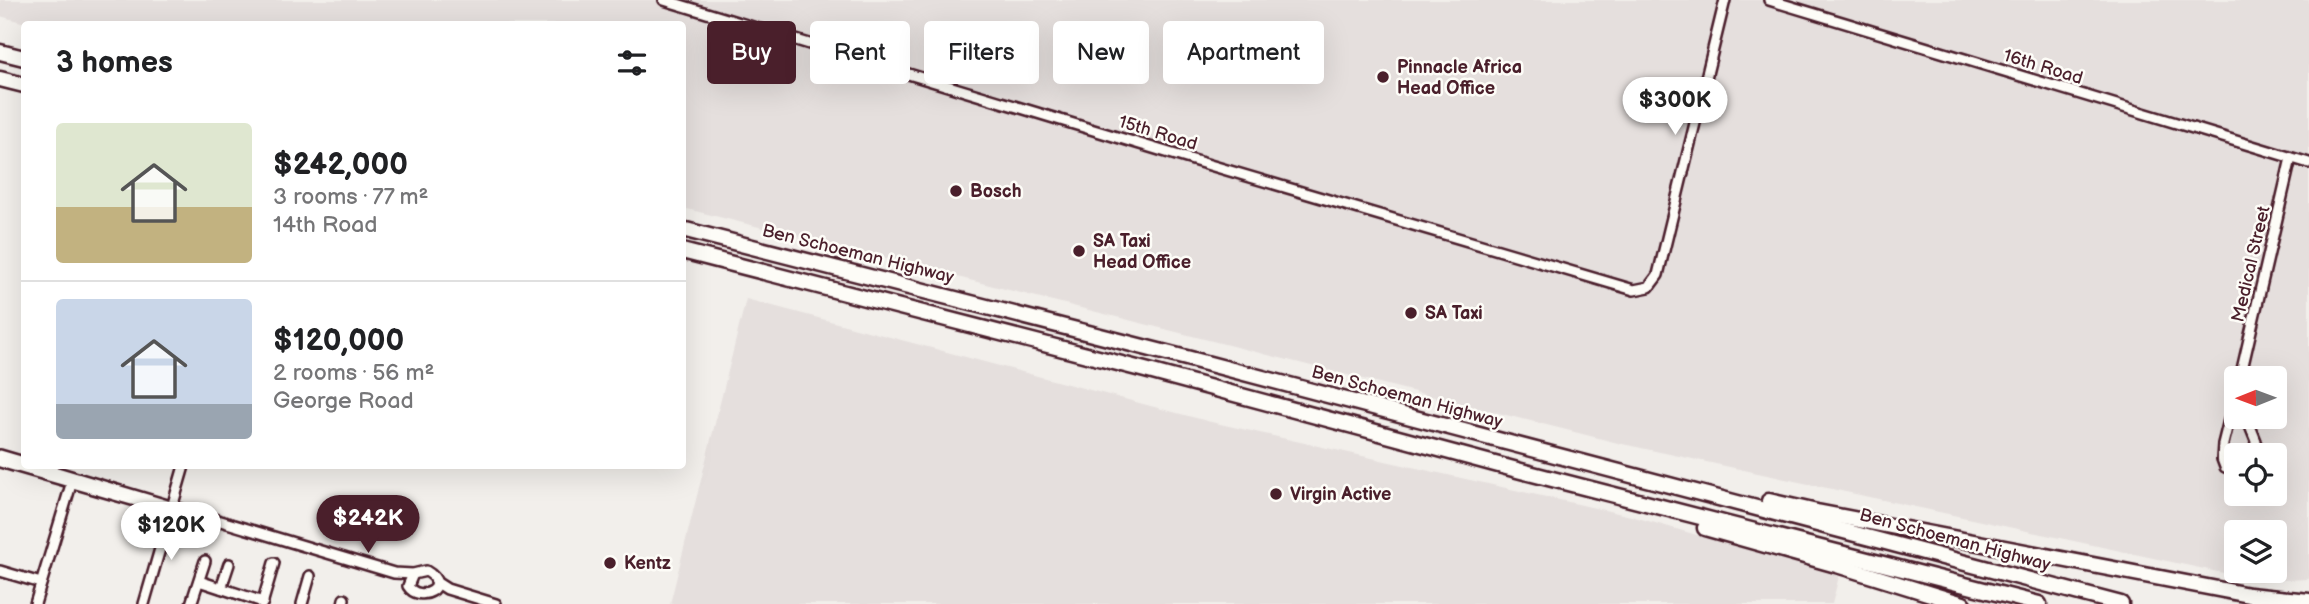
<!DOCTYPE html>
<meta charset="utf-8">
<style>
body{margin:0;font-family:"Balsamiq Sans",sans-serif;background:#f2f2f2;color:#202124;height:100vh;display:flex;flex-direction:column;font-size:26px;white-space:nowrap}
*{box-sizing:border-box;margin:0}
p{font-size:23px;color:#757577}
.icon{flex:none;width:38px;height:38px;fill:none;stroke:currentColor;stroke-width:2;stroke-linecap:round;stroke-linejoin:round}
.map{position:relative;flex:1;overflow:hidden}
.drawer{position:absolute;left:21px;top:21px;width:665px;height:448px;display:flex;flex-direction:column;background:#fff;border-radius:7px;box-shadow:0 7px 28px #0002}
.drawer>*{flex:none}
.hud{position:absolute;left:707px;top:21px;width:665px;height:63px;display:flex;gap:14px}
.needle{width:46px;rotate:269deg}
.buttons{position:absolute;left:2224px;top:366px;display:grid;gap:14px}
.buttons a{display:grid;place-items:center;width:63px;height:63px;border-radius:7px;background:#fff;box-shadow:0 7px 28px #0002;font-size:35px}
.price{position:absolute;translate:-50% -60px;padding:0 16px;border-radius:24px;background:#fff;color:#222;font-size:23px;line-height:46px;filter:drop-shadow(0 2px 4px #0008)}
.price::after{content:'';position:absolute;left:50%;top:42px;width:21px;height:16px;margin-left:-10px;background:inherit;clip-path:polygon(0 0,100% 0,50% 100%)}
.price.selected{background:#4a1f2b;color:#fff}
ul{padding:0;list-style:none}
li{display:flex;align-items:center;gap:21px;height:175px;padding:0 35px}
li+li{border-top:2px solid #e0e0e0}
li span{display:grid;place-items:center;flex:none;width:196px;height:140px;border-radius:7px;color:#555}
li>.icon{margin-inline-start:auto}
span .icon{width:84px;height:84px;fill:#fffc;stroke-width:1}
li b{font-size:30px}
h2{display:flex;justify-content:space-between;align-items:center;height:84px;padding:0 35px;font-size:30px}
.chip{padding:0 24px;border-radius:7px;background:#fff;box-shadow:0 7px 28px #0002;font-size:24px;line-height:63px}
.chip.selected{background:#4a1f2b;color:#fff}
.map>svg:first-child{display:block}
.built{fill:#e5dfdd;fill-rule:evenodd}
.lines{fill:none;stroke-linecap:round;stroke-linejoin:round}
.minor-casing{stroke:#4a1f2b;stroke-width:14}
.highway-casing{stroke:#4a1f2b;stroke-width:19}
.minor{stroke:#fdfcf7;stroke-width:9}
.highway{stroke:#fdfcf7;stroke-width:14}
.poi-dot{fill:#4a1f2b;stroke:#fdfcf7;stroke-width:2.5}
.labels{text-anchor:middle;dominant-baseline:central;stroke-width:5;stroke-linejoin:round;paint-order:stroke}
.poi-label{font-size:18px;font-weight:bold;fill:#4a1f2b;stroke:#fdfcf7;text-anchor:start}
.street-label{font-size:18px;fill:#4a1f2b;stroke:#fdfcf7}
</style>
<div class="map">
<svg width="2309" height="604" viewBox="0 0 2309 604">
<rect width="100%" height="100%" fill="#f2efeb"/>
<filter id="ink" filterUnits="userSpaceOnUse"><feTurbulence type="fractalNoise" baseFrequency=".0143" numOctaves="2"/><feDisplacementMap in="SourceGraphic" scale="14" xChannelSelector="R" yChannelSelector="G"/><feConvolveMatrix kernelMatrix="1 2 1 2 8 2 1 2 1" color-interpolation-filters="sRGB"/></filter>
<g filter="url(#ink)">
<g class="built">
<path d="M0,0H2309V579L2260,581L1618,443L683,208L682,24H29L0,16ZM2236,378H2275V416H2236ZM2236,455H2275V494H2236ZM2236,532H2275V570H2236Z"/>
<polygon points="746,299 1211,422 1631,516 1839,576 1832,604 670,604"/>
</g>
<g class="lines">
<defs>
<g id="minor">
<polyline points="664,0 1186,158 1634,290 1649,287 1658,275 1725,0"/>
<polyline points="1769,0 2309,163"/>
<polyline points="2240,378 2291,158"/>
<polyline points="2236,392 2223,444 2222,459 2225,467 2236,471"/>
<polyline points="2246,416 2256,441 2255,455"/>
<polyline points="0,455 24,462"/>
<polyline points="0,462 170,511"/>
<path d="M37,466L394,573L413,574L426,571C454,587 419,604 408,586L413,574"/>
<polyline points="0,571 41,583"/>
<polyline points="199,581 263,602"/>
<polyline points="436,582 447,589 496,604"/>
<polyline points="221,588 229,564"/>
<polyline points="35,604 73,478"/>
<polyline points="144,604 184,466"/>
<polyline points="191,604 205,561"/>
<polyline points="262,604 274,563"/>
<polyline points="302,604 310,576"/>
<polyline points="343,604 344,599"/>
</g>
<g id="highway">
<polyline points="0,52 24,58"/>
<polyline points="0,79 24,85"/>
<polyline points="682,229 1202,362 2121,604"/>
<polyline points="682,251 1145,370 1521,471 2039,604"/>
<polyline points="1769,501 1817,512 2249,595 2309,601"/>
<polyline points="1705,528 1840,566 1963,604"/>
</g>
</defs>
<use href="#minor" class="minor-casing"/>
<use href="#highway" class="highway-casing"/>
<use href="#minor" class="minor"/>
<use href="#highway" class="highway"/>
</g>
</g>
<g class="poi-dot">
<circle cx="1383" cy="77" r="7"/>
<circle cx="956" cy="191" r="7"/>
<circle cx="1079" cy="251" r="7"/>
<circle cx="1411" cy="313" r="7"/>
<circle cx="1276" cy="494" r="7"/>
<circle cx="610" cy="563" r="7"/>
</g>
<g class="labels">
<g class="poi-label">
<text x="1397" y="67">Pinnacle Africa<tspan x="1397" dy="21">Head Office</tspan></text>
<text x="970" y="191">Bosch</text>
<text x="1093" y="241">SA Taxi<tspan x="1093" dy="21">Head Office</tspan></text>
<text x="1425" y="313">SA Taxi</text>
<text x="1290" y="494">Virgin Active</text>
<text x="624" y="563">Kentz</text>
</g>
<g class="street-label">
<text transform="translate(2043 67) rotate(17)">16th Road</text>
<text transform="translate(1158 133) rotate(17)">15th Road</text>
<text transform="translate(858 254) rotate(14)">Ben Schoeman Highway</text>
<text transform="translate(2251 264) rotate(-77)">Medical Street</text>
<text transform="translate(1407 397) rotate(15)">Ben Schoeman Highway</text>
<text transform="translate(1955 540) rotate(15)">Ben Schoeman Highway</text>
</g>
</g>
</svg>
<div class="buttons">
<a><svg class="needle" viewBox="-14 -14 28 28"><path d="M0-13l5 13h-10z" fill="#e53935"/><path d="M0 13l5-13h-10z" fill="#757577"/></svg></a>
<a><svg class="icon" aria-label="locate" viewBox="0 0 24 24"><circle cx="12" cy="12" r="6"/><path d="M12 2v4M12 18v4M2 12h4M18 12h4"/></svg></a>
<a><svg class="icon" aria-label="layers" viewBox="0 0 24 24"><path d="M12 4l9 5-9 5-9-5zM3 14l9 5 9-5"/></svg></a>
</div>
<b class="price" style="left:1675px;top:137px">$300K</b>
<b class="price selected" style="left:368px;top:555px">$242K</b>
<b class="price" style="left:171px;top:562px">$120K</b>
<div class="hud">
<a class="chip selected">Buy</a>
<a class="chip">Rent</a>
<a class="chip">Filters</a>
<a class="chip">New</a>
<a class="chip">Apartment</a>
</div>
<section class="drawer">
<h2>3 homes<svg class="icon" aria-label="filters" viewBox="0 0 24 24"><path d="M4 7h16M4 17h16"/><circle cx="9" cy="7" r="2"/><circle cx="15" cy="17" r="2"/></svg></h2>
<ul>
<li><span style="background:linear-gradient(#dfe7d0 60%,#c2b280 0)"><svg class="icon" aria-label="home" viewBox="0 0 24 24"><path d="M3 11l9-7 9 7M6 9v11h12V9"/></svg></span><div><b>$242,000</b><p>3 rooms · 77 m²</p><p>14th Road</p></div></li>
<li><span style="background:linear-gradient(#c9d6e8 75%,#9aa5b1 0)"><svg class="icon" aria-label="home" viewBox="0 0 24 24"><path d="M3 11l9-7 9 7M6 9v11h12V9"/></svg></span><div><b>$120,000</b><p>2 rooms · 56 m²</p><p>George Road</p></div></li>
</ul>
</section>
</div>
